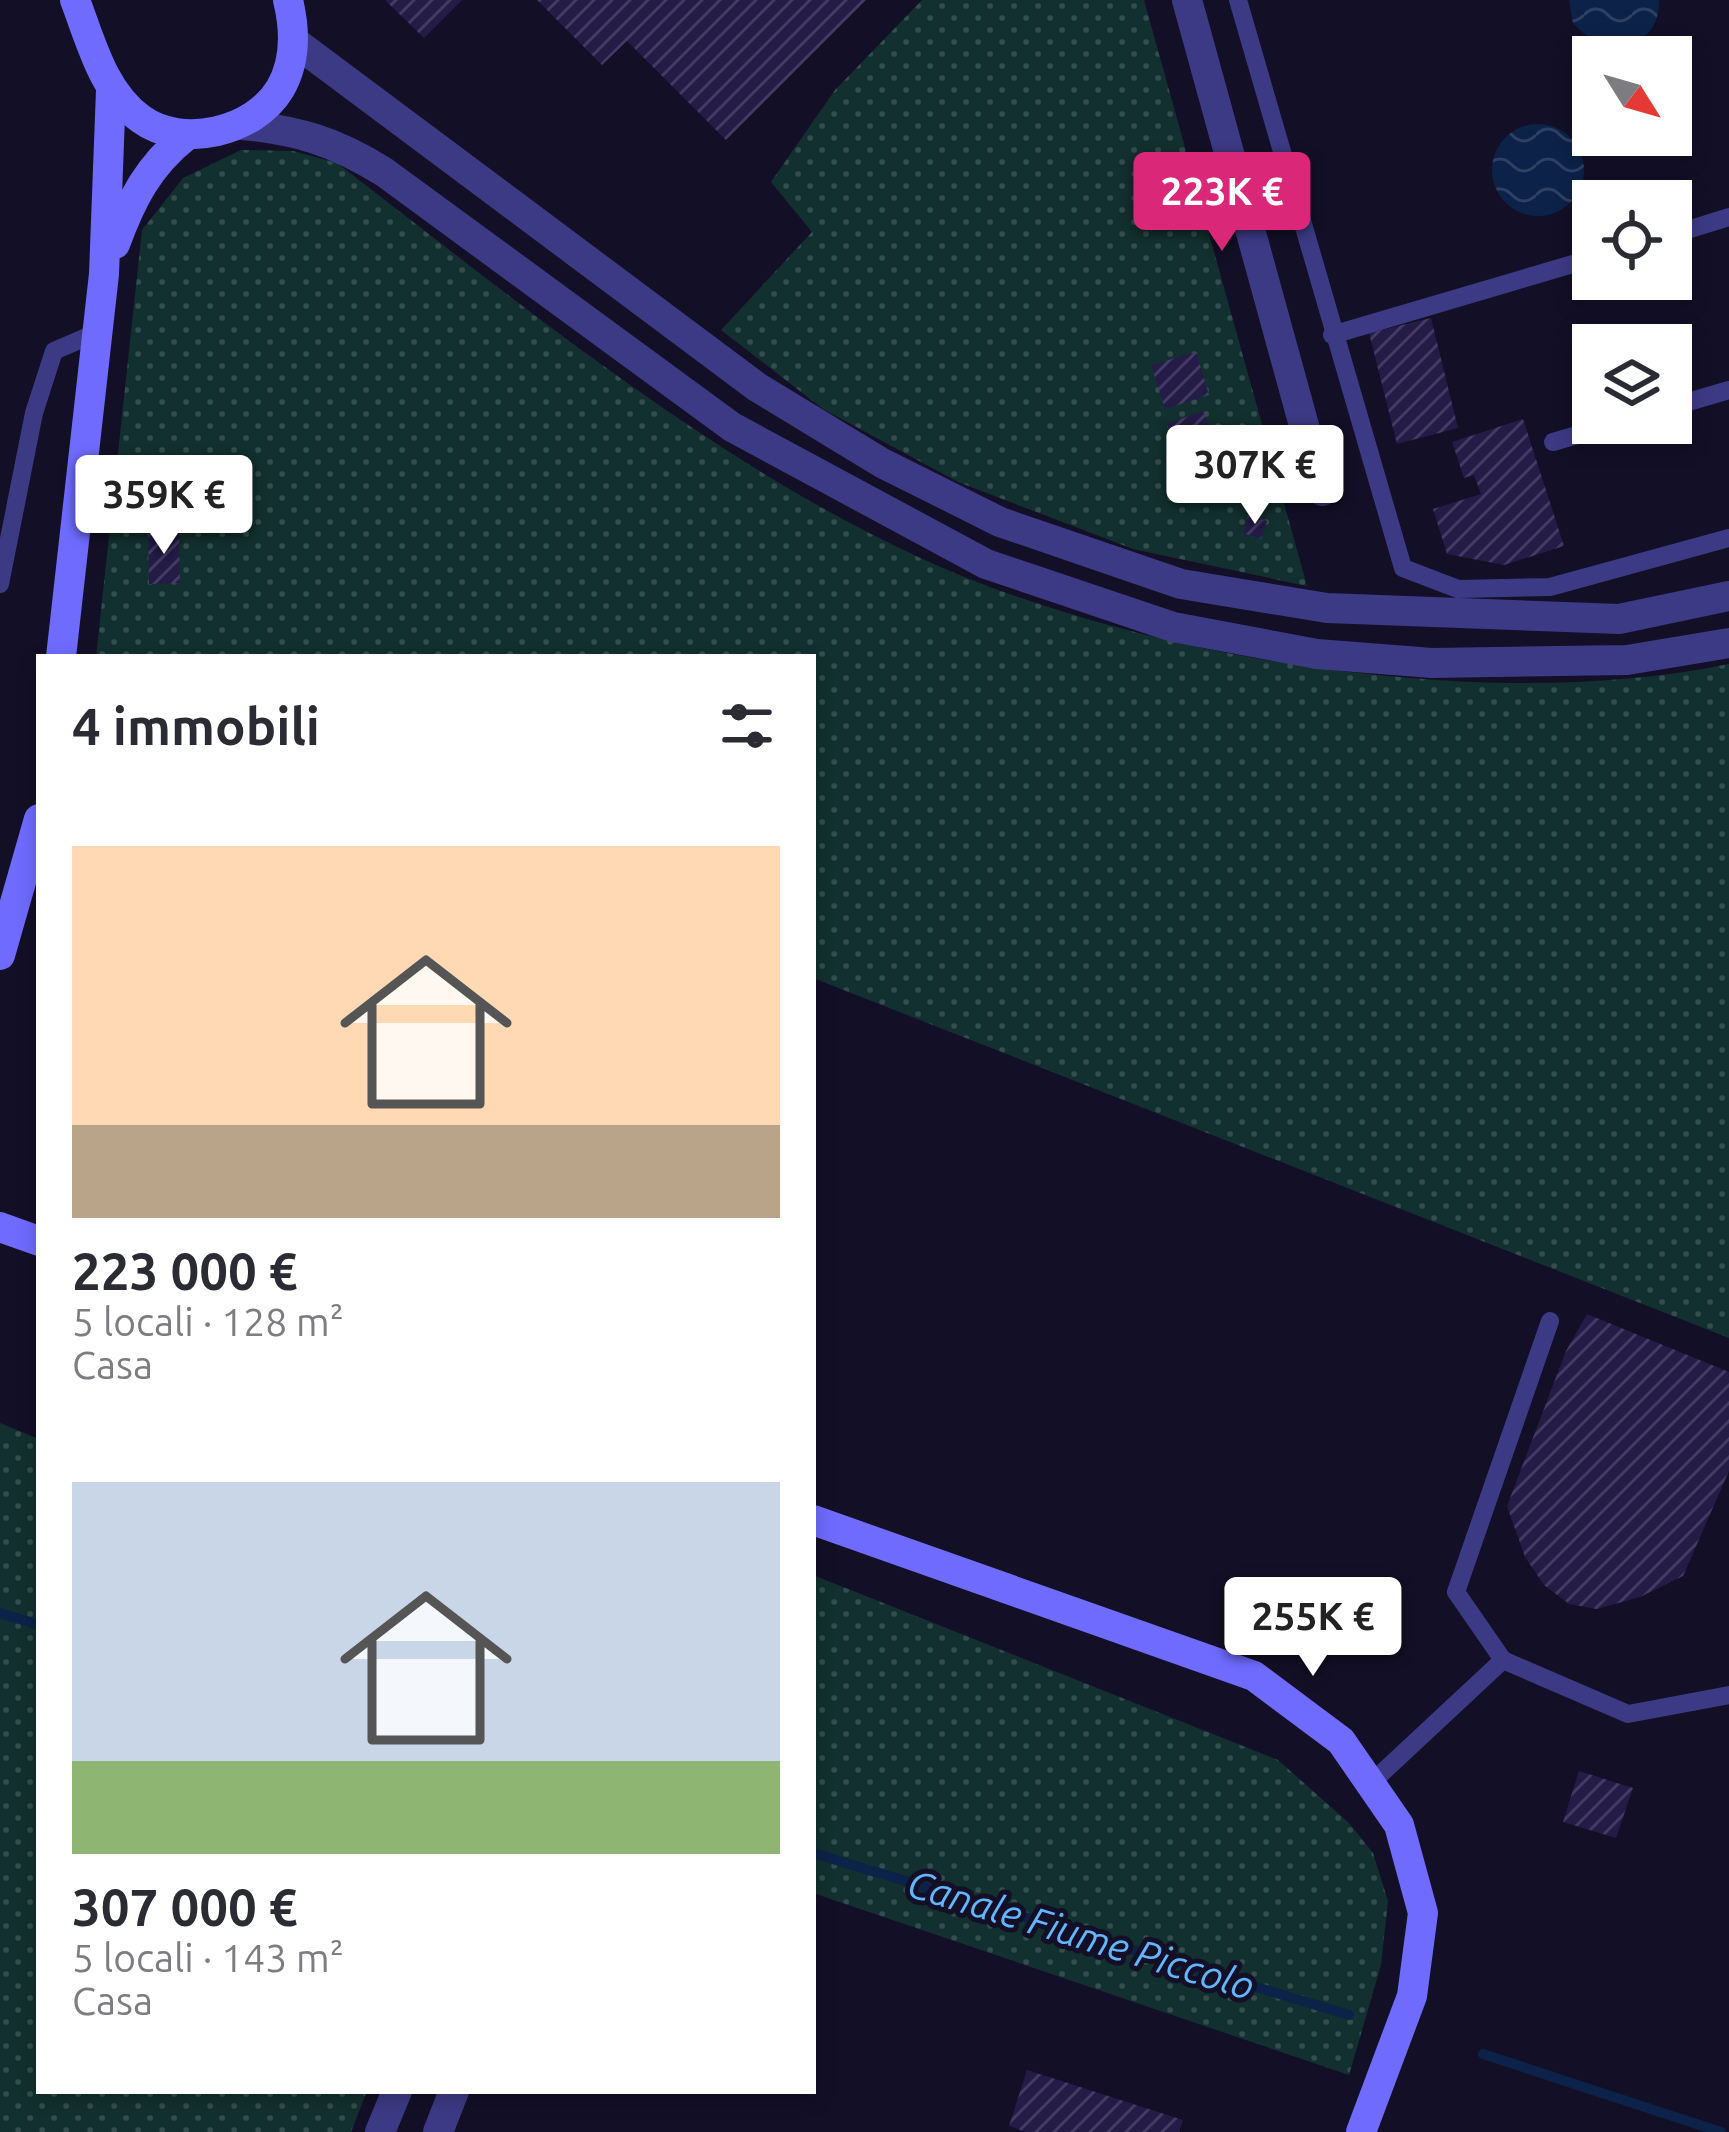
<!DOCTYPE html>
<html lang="it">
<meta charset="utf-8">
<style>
body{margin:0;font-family:Ubuntu,sans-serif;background:#f7f7f7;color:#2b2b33;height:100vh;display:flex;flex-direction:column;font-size:45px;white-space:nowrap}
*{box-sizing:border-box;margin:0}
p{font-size:39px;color:#7c7c81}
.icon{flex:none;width:66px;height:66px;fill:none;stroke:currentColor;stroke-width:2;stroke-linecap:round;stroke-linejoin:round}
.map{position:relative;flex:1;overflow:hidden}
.details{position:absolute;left:36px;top:654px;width:780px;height:1440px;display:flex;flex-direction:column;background:#fff;border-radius:0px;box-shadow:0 6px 18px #0003}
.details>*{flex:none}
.needle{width:78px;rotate:127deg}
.controls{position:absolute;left:1572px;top:36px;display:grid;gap:24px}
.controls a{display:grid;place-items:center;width:120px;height:120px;border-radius:0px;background:#fff;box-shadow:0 6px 18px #0003;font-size:60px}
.price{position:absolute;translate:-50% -102px;padding:0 27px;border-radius:12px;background:#fff;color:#222;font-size:39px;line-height:78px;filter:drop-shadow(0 3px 6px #0008)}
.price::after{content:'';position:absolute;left:50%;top:72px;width:36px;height:27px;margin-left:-18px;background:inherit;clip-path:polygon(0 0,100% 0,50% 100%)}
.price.selected{background:#db2777;color:#fff}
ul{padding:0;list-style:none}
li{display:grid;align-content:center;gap:24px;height:636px;padding:0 36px}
li span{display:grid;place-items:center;height:372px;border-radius:0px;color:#555}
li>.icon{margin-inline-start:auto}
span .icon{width:216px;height:216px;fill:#fffc;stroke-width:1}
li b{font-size:51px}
h2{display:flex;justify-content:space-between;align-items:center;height:144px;padding:0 36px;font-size:51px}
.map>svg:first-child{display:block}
.grass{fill:url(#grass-dots)}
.water{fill:url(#water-waves)}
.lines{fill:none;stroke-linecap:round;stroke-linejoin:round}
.stream{stroke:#0c2248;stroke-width:10}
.building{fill:url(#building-hatch)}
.service{stroke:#3d3a85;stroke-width:18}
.minor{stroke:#3d3a85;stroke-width:30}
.secondary{stroke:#6f6bff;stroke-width:30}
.labels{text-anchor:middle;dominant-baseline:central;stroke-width:10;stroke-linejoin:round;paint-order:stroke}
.water-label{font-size:39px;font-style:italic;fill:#62b6ff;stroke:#130f26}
</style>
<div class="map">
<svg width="1729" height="2132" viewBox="0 0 1729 2132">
<defs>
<pattern id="grass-dots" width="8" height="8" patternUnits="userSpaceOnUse" patternTransform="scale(3)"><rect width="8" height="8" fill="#12302f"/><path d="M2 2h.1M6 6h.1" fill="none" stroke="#344d4e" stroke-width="1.8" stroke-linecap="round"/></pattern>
<pattern id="water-waves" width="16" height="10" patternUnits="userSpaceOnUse" patternTransform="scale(3)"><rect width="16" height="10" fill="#0c2248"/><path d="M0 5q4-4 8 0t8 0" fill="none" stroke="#2f4163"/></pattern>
<pattern id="building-hatch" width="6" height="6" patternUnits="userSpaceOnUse" patternTransform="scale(3)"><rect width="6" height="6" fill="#241b47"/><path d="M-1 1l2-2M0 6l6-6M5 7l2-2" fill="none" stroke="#433b63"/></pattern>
</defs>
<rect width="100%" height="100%" fill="#130f26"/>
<g class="grass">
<polygon points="922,0 1144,0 1307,586 1133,549 958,482 823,409 721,330 812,232 771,182 835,90"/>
<path d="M241,150L293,151L337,163C539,318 773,513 1015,596C1131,636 1246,661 1368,674C1488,687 1611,688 1729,664V1338L813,978V657H96L142,230L183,178Z"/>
<polygon points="0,1423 39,1439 39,2091 367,2091 351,2132 0,2132"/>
<polygon points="813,1575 1278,1760 1349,1823 1373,1853 1388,1901 1381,1965 1349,2075 813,1893"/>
</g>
<g class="water">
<path d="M1569,0H1659C1660,53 1601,57 1573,23Z"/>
<circle cx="1538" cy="170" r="46"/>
</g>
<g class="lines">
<g class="stream">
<polyline points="0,1613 39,1625"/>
<polyline points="813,1853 1349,2015"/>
<polyline points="1483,2054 1721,2132"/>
</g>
</g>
<g class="building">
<polygon points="385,0 462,0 424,38"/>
<polygon points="537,0 866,0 726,140 627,41 602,65"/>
<polygon points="1431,318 1458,428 1397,444 1369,333"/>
<polygon points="1196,352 1209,395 1165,409 1151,365"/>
<polygon points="1203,411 1209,427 1172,440 1167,424"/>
<polygon points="1523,419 1564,546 1504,565 1447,554 1433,509 1481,494 1474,475 1464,478 1452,442"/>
<polygon points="1248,515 1267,521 1261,539 1243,533"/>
<polygon points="148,531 179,531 180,583 149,584"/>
<polygon points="1587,1314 1729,1372 1729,1471 1683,1576 1640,1597 1597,1609 1569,1604 1544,1585 1525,1557 1507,1506 1566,1351"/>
<polygon points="1579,1771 1633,1788 1616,1838 1563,1822"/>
<polygon points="1027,2070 1183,2120 1179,2132 1026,2132 1009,2126"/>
</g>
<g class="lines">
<g class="service">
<polyline points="1238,0 1403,568 1458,589 1550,587 1729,538"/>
<polyline points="1671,235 1729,217"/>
<polyline points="1332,335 1593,258"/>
<polyline points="1671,407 1729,390"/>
<polyline points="1553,442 1618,423"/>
<polyline points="0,584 34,413 54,351 98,332"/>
<polyline points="1503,1660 1456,1592 1550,1321"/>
<polyline points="1370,1784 1503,1660 1628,1714 1729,1695"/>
</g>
<g class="minor">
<polyline points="1187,0 1322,491"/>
<polyline points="295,42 757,387 882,463 1000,522 1181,584 1327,608 1619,619 1729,596"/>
<path d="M242,125C298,130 336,142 384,172L732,427L986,564L1173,627L1317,654L1432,663L1627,660L1729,643"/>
<polyline points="380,2132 397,2091"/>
<polyline points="438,2132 454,2091"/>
</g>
<g class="secondary">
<path d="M75,0C91,42 103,92 141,119C182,149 254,132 280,89C296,62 295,29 288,0"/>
<path d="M115,244C131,200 148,166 186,136"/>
<polyline points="61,657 104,274 111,90"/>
<polyline points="0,955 39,819"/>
<polyline points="0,1227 39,1241"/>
<polyline points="813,1520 1254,1676 1341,1741 1399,1825 1423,1913 1412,1996 1361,2132"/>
</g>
</g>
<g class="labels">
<g class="water-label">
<text transform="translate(1081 1934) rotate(17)">Canale Fiume Piccolo</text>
</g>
</g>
</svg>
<div class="controls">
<a><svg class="needle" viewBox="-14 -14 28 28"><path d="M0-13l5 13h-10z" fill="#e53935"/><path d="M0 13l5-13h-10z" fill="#7c7c81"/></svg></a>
<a><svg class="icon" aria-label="locate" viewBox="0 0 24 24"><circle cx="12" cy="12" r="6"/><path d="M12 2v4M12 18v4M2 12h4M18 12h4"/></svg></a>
<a><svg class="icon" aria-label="layers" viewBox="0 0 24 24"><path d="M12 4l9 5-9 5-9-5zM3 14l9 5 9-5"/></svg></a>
</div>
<b class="price selected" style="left:1222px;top:254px">223K €</b>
<b class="price" style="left:1255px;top:527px">307K €</b>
<b class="price" style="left:164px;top:557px">359K €</b>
<b class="price" style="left:1313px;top:1679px">255K €</b>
<section class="details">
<h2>4 immobili<svg class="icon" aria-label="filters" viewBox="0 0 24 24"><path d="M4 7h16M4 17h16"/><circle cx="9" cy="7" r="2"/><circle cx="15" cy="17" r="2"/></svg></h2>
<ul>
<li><span style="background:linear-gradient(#ffd9b3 75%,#b9a48a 0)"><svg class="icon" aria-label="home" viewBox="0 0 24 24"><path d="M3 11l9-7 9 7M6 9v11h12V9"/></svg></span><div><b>223 000 €</b><p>5 locali · 128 m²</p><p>Casa</p></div></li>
<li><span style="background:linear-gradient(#c9d6e8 75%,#8fb573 0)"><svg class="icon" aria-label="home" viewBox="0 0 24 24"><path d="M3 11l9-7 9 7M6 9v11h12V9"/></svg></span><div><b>307 000 €</b><p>5 locali · 143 m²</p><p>Casa</p></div></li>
</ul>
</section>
</div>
